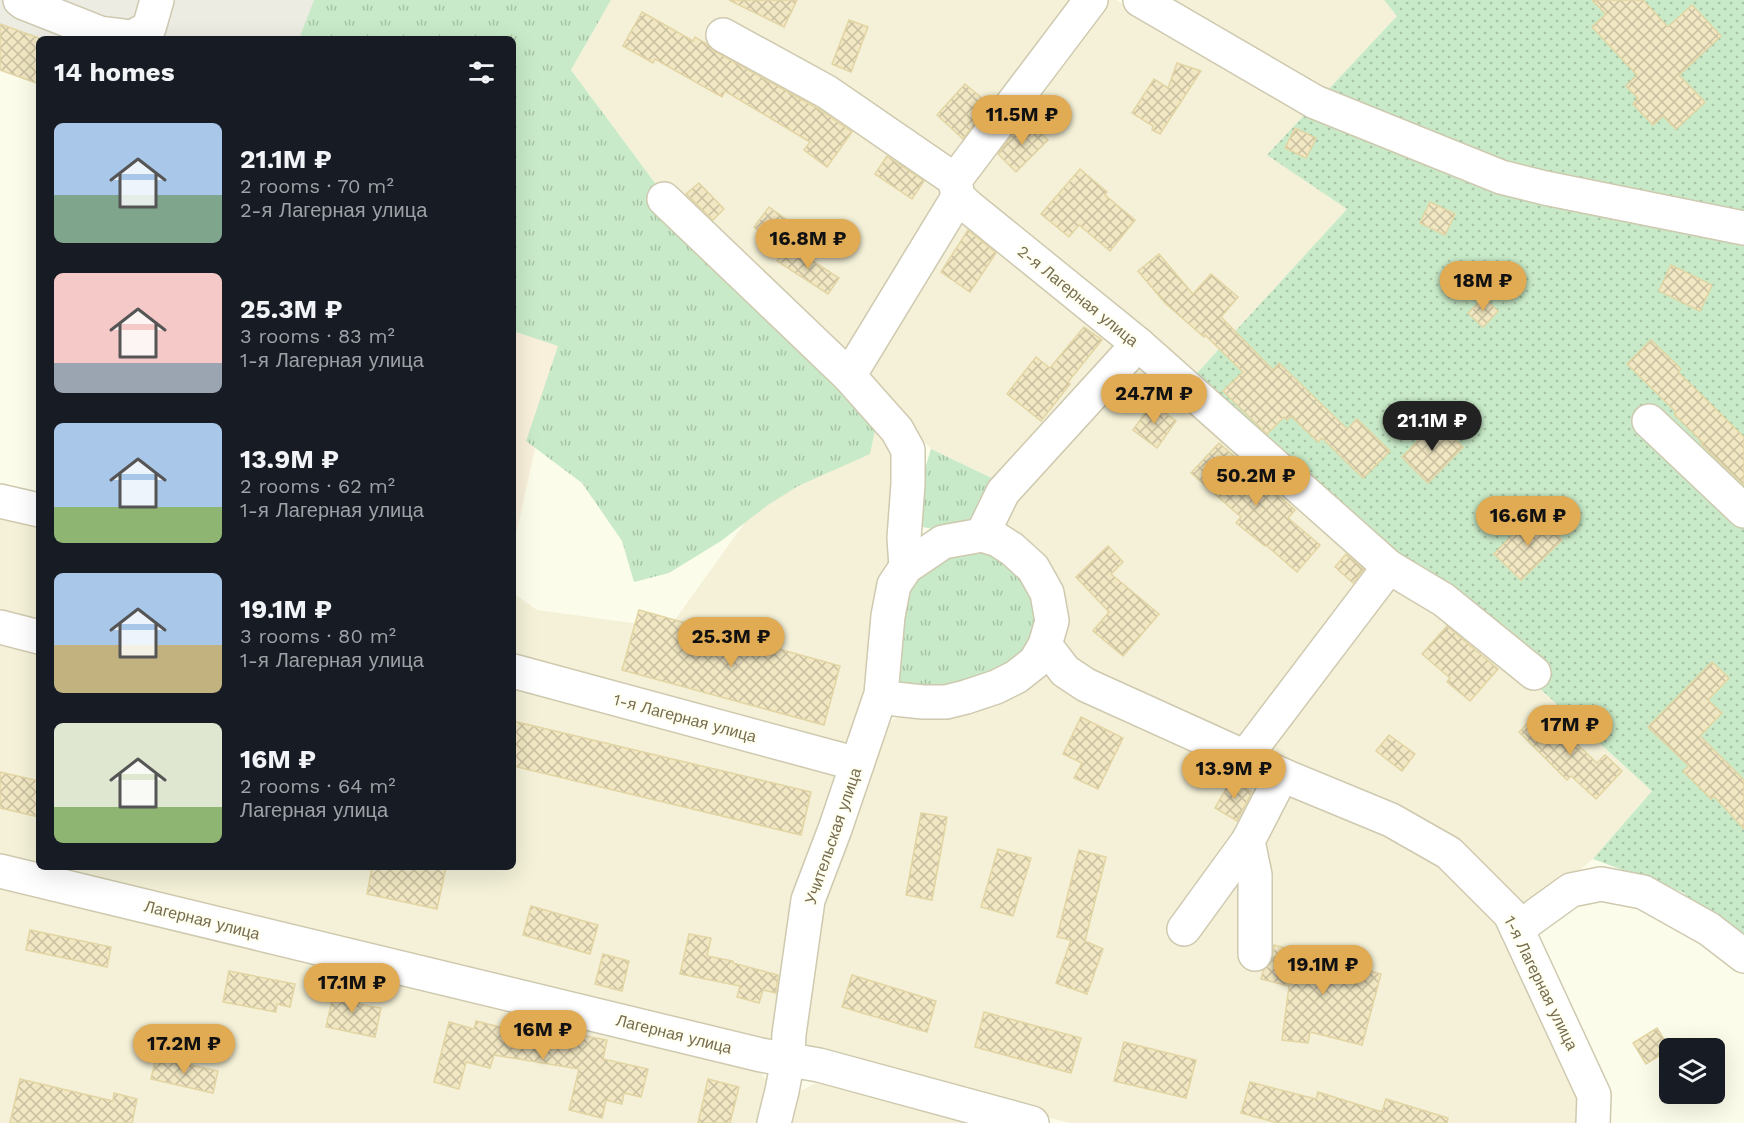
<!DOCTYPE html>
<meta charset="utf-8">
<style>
body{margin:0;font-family:"Work Sans",sans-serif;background:#20242c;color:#f1f3f6;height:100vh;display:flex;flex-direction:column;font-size:22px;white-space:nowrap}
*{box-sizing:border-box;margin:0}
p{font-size:20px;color:#9ea1a6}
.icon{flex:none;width:33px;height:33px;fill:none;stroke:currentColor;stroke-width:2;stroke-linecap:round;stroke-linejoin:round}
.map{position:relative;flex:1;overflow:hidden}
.details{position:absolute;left:36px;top:36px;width:480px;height:834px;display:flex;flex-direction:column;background:#171b24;border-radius:9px;box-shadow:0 6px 24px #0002}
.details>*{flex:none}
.controls{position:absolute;left:1659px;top:1038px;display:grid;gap:12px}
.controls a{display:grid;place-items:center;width:66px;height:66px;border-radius:9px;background:#171b24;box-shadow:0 6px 24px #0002;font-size:30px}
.price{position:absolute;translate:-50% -51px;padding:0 14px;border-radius:21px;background:#e1ab54;color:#111;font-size:20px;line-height:39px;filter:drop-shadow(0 2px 3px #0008)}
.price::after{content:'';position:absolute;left:50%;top:36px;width:18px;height:14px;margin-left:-9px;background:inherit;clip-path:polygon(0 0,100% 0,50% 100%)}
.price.active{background:#222;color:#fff}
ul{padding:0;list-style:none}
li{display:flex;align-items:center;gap:18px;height:150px;padding:0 18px}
li span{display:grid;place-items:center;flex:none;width:168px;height:120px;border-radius:9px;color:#555}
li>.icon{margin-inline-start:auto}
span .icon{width:72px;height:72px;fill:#fffc;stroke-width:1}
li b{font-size:26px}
h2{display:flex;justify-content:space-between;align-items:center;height:72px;padding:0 18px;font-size:26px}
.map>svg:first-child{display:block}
.residential{fill:#f4f1d8}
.commercial{fill:#f9f0db}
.industrial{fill:#edece3}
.grass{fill:url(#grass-tufts)}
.garden{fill:url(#garden-dots)}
.building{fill:url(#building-cross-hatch);stroke:#e3d5a3;stroke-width:1.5}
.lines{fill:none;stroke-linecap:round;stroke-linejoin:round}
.minor-casing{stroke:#cec9af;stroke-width:36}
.minor{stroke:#fff;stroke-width:33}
.labels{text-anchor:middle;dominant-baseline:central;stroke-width:4.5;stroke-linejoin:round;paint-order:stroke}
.street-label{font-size:16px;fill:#776c4d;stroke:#fefef1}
</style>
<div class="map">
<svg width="1744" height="1123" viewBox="0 0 1744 1123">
<defs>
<pattern id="grass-tufts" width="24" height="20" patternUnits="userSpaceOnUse" patternTransform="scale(1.5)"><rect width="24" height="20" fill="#c8eac8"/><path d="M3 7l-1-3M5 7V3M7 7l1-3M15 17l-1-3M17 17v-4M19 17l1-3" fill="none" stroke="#a7c2a5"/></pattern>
<pattern id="garden-dots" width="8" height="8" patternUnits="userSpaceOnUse" patternTransform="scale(1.5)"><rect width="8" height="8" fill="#c8eac8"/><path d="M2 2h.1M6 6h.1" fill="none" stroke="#a7c2a5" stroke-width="1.8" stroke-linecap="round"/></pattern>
<pattern id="building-cross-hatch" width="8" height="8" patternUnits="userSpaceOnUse" patternTransform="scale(1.5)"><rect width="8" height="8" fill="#f1e7c2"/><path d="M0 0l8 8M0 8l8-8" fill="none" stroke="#c8bfa0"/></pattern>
</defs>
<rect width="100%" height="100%" fill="#fcfcea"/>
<g class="residential">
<polygon points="611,0 1116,0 1308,111 1268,155 1347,209 1198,372 965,190 844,356 655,183 571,70"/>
<polygon points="1156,0 1384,0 1397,16 1323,95"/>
<polygon points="963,217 1124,344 1002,483 931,449 865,378"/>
<polygon points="1135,354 1537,686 1652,791 1593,859 1532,910 1518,909 1450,849 1068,665 1004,532 1001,510"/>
<polygon points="843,386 896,449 897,483 874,690 777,1032 763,1045 42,867 513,867 513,593 537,610 669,628"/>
<polygon points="0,514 39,524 39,866 0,857"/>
<polygon points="1037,676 1050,677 1446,860 1504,920 1577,1072 1583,1123 1069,1123 807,1051 800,1043 819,903 879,732 894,719"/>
<polygon points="0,887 761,1073 773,1088 763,1123 0,1123"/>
<polygon points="816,1083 890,1092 1003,1123 786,1123 793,1095"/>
</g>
<polygon class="commercial" points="513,331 558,345 513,548"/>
<polygon class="industrial" points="0,0 324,0 308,39 39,39 0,70"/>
<g class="grass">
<polygon points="314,0 611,0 571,70 655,183 659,201 877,421 870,454 798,486 768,505 721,541 669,573 634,582 622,541 582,483 526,441 558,346 513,331 513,39 299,39"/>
<polygon points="931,449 1002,483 966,526 945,532 923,527 917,516 924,472"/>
<polygon points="973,546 1006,555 1029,575 1038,639 995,676 931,692 900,683 893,672 905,588 926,567"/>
</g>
<polygon class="garden" points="1384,0 1744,0 1744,944 1682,892 1593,859 1652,791 1537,686 1179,389 1198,372 1347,209 1267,155 1397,16"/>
<g class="building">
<polygon points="729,0 797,0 784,27"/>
<polygon points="1592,0 1643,0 1668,27 1692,5 1721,36 1679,75 1705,102 1676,129 1663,116 1653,125 1633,104 1638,98 1626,86 1637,75 1592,27 1606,14"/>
<polygon points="642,12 693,41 695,37 707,44 714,51 817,108 852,132 827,167 804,150 810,142 725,91 722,97 655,59 653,63 623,46"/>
<polygon points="849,20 868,27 851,72 832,64"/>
<polygon points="0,24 39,38 39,84 0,70"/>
<polygon points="1177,63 1201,71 1160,134 1152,130 1153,126 1132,113 1154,79 1168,88"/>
<polygon points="965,84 989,104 963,139 937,115"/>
<polygon points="1027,119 1048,140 1016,172 998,154 1017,129"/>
<polygon points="1295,128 1316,138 1306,158 1285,148"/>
<polygon points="887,156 924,181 912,199 875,174"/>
<polygon points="1080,169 1107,192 1105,195 1135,220 1110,251 1079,225 1069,237 1041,214"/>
<polygon points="699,183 724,209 713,220 686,194"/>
<polygon points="1430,202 1455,214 1445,235 1420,223"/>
<polygon points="769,207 794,225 778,245 754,227"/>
<polygon points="968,230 996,253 970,292 941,272"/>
<polygon points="788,245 839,278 828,294 777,261"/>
<polygon points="1159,254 1193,294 1211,274 1238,297 1221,317 1273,370 1279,363 1347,429 1357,419 1390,451 1363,478 1322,438 1318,442 1291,416 1287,420 1284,417 1267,434 1223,391 1243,372 1205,335 1204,337 1165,303 1138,271"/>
<polygon points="1671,265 1712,285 1700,311 1659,291"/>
<polygon points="1484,298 1498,311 1483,327 1468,313"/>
<polygon points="1084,327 1102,340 1068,382 1070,384 1041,421 1007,394 1036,357 1050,368"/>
<polygon points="1651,340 1681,369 1678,372 1744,437 1744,485 1701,444 1703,443 1674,414 1676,412 1627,364"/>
<polygon points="1152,403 1176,421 1157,448 1133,430"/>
<polygon points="1437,422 1463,447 1428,483 1402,457"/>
<polygon points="1219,443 1295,510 1288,518 1320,545 1297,572 1266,545 1265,546 1236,523 1241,517 1191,473"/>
<polygon points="1534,513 1562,540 1521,580 1494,554"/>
<polygon points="1108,546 1123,562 1111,574 1159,614 1123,656 1093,631 1109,612 1076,577"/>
<polygon points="1346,554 1364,569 1353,583 1335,567"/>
<polygon points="639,610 840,666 824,725 622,670"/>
<polygon points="1447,626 1498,669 1470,701 1447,682 1450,678 1422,654"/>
<polygon points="1712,662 1729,678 1708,700 1722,713 1700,736 1744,780 1744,829 1714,796 1711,799 1683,771 1689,766 1648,727"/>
<polygon points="1540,711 1575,746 1577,744 1597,763 1605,755 1622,771 1596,799 1571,776 1567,780 1519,732"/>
<polygon points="1081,717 1123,738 1098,789 1074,778 1082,763 1063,754"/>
<polygon points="513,721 811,792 801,835 513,766"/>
<polygon points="1389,735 1415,754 1402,771 1376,751"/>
<polygon points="0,772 39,781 39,817 0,808"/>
<polygon points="1231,780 1252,792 1237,821 1215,808"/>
<polygon points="921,813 947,817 932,900 906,895"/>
<polygon points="998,849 1031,858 1013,916 981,907"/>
<polygon points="1079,850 1106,857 1085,941 1103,949 1087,994 1056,983 1071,940 1057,937"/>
<polygon points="372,867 446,867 437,909 367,894"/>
<polygon points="531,906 598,925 590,954 523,935"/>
<polygon points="30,930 111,947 107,967 26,950"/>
<polygon points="689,934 711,938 707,956 733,961 733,963 778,975 776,993 763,990 759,1003 737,997 740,986 680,974"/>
<polygon points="1274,945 1381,974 1362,1045 1310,1032 1308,1043 1282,1040 1289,986 1261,979 1263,971 1271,963"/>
<polygon points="603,954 629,961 622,991 595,984"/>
<polygon points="229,971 295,984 290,1007 277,1004 276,1012 223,1002"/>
<polygon points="852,975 936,1001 927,1032 842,1007"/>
<polygon points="335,987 361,993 359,1004 381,1008 375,1037 326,1027"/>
<polygon points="984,1012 1081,1038 1071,1073 975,1047"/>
<polygon points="476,1021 535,1036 536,1027 607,1040 603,1059 648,1069 641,1097 624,1093 622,1104 606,1100 602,1118 569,1110 579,1069 494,1055 490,1068 466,1062 459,1089 434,1082 449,1022 474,1029"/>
<polygon points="1657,1028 1670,1049 1646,1064 1633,1043"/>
<polygon points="1124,1042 1196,1060 1186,1098 1114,1081"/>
<polygon points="156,1057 218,1071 213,1093 151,1079"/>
<polygon points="20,1079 113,1101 114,1093 137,1099 132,1123 10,1123"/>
<polygon points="708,1079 739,1087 730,1123 698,1123"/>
<polygon points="1250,1082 1316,1099 1318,1092 1382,1112 1386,1099 1448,1118 1447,1123 1278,1123 1241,1113"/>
</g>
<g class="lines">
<defs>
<g id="minor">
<polyline points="20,0 24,3 100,33 132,37 149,28 157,0"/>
<polyline points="1140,0 1315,102 1501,177 1545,188 1744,228"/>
<polyline points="723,35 827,92 955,180 958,197 969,207 1138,344 1389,567 1444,600 1534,673"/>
<polyline points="955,180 1091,0"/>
<polyline points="664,199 849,376 897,430 908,450 908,484 904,538 906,567"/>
<polyline points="849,376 958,197"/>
<polyline points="1649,421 1744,511"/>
<polyline points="0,501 39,510"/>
<polyline points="982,535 1003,492 1138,344"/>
<polyline points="0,627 39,637"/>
<polyline points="1045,645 1065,671 1086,685 1245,757 1282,775 1391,820 1449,853 1510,914 1594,1095 1593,1123"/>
<polyline points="513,671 857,764"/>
<polyline points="1245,757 1389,567"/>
<polyline points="1248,841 1255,875 1255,954"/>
<polyline points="0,871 761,1055 819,1065 1032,1123"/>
<polyline points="1184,929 1248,841 1282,775"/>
<polyline points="1517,929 1571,890 1601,884 1643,892 1709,929 1744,956"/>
<polyline points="774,1123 782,1091 788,1059 789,1034 808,900 835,829 881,694 888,616 894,585 906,567 943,542 982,535 998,540 1012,549 1033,568 1047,593 1052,621 1045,645 1035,662 1016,677 996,687 966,697 946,702 923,702 895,699 881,694"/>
</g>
</defs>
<use href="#minor" class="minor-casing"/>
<use href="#minor" class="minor"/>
</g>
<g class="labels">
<g class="street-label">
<text transform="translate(1078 296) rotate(39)">2-я Лагерная улица</text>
<text transform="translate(685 718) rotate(15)">1-я Лагерная улица</text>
<text transform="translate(833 836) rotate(-71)">Учительская улица</text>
<text transform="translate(202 920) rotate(14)">Лагерная улица</text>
<text transform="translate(1541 983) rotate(64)">1-я Лагерная улица</text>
<text transform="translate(674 1034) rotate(14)">Лагерная улица</text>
</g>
</g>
</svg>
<div class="controls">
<a><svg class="icon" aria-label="layers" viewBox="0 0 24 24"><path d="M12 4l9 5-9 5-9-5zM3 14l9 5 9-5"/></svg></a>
</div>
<b class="price" style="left:1022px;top:146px">11.5M ₽</b>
<b class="price" style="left:808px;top:270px">16.8M ₽</b>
<b class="price" style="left:1483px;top:312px">18M ₽</b>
<b class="price" style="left:1154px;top:425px">24.7M ₽</b>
<b class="price active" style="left:1432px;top:452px">21.1M ₽</b>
<b class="price" style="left:1256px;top:507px">50.2M ₽</b>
<b class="price" style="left:1528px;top:547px">16.6M ₽</b>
<b class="price" style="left:731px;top:668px">25.3M ₽</b>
<b class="price" style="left:1570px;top:756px">17M ₽</b>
<b class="price" style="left:1234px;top:800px">13.9M ₽</b>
<b class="price" style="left:1323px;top:996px">19.1M ₽</b>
<b class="price" style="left:352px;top:1014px">17.1M ₽</b>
<b class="price" style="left:543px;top:1061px">16M ₽</b>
<b class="price" style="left:184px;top:1075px">17.2M ₽</b>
<section class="details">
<h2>14 homes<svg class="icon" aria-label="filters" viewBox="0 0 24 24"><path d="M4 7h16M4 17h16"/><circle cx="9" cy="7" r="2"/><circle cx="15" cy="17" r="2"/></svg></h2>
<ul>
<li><span style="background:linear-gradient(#a9c7e8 60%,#7fa58c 0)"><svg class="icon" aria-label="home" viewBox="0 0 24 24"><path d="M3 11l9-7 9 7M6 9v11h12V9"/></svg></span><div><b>21.1M ₽</b><p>2 rooms · 70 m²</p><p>2-я Лагерная улица</p></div></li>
<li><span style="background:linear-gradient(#f6c9c9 75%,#9aa5b1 0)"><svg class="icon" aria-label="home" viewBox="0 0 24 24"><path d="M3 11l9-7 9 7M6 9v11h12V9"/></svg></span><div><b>25.3M ₽</b><p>3 rooms · 83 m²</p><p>1-я Лагерная улица</p></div></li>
<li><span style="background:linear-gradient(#a9c7e8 70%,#8fb573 0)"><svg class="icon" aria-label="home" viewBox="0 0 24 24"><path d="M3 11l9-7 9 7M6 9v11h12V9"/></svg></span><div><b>13.9M ₽</b><p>2 rooms · 62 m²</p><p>1-я Лагерная улица</p></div></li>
<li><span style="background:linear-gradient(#a9c7e8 60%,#c2b280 0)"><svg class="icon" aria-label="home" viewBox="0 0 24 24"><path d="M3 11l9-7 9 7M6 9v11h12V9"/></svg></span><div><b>19.1M ₽</b><p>3 rooms · 80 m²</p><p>1-я Лагерная улица</p></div></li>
<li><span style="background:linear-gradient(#dfe7d0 70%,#8fb573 0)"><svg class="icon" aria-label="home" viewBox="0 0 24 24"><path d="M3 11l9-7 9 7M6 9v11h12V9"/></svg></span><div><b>16M ₽</b><p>2 rooms · 64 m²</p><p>Лагерная улица</p></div></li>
</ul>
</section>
</div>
